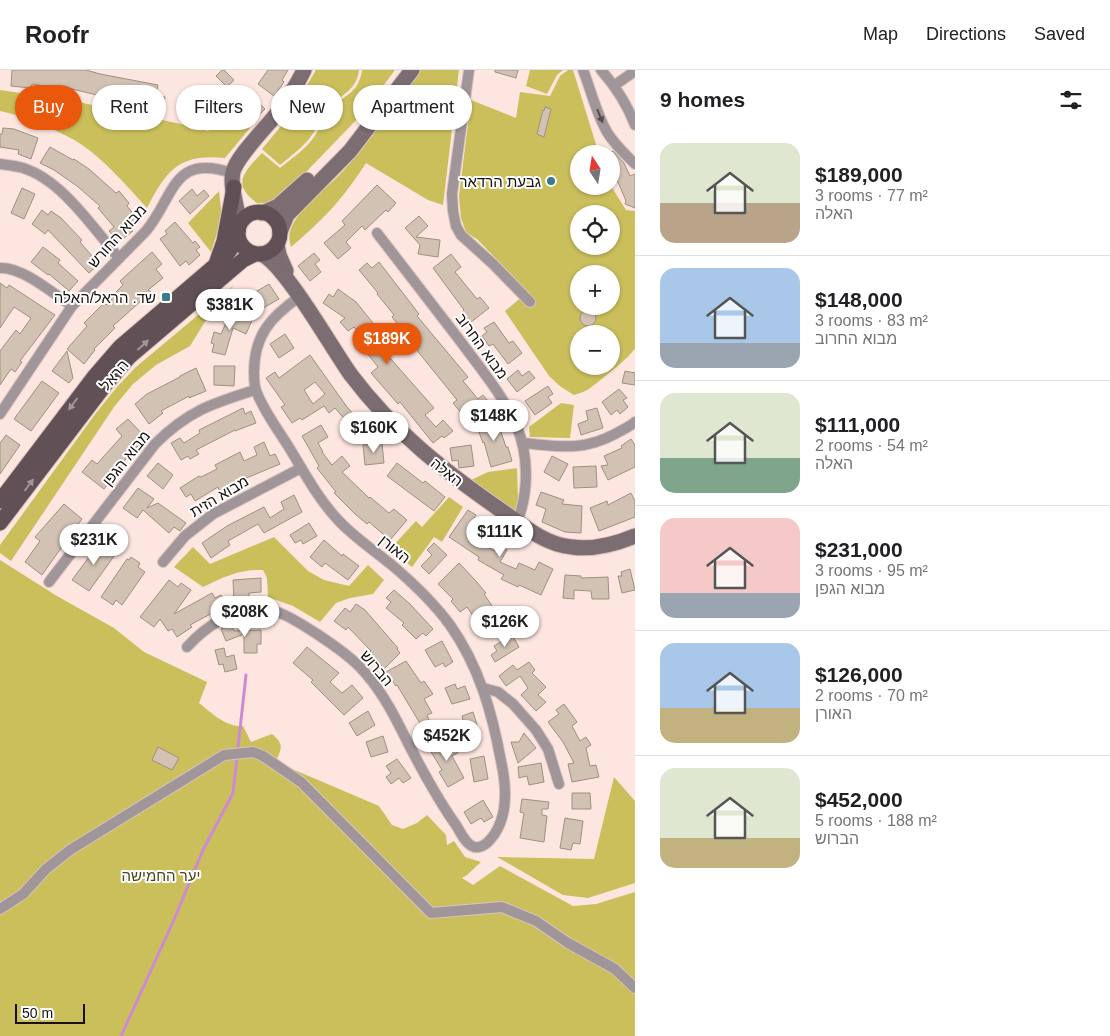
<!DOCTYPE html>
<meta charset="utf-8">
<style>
body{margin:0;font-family:Arial,Heebo,sans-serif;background:#f6f6f6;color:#202124;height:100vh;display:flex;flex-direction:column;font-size:19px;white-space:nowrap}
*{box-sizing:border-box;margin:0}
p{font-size:16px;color:#757577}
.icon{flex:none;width:28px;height:28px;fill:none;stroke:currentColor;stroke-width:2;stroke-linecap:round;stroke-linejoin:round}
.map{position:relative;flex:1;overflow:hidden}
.side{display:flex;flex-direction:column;background:#fff;width:475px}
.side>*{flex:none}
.guide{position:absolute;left:15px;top:15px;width:475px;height:45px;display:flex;gap:10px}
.needle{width:32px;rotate:348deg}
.buttons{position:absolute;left:570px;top:75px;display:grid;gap:10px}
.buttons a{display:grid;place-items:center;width:50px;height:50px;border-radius:50%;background:#fff;box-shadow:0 1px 4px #0004;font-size:25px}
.scale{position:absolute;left:15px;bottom:12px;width:70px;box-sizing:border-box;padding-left:5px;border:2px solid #18100e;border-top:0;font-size:14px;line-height:18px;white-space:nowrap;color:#18100e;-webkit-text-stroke:4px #fff;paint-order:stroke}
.price{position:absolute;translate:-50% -42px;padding:0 11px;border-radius:18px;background:#fff;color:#222;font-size:16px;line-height:32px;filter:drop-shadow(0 1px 2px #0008)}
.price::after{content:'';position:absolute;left:50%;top:30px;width:15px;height:11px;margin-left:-8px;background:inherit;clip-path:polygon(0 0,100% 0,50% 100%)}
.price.on{background:#ea580c;color:#fff}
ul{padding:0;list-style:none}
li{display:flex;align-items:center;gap:15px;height:125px;padding:0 25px}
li+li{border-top:1px solid #e0e0e0}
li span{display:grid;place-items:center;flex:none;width:140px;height:100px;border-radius:15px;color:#555}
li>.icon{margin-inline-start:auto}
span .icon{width:60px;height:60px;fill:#fffc;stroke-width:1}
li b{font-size:21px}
h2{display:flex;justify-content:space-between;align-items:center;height:60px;padding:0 25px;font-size:21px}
.tag{padding:0 18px;border-radius:22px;background:#fff;box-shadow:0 1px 4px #0004;font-size:18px;line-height:45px}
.tag.on{background:#ea580c;color:#fff}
header{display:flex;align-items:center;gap:30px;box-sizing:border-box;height:70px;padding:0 25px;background:#fff;border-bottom:1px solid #e0e0e0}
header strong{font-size:24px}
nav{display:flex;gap:28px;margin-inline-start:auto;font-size:18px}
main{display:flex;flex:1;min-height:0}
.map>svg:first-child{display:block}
.green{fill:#cabf5b;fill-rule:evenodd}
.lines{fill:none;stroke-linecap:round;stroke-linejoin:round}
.stream{stroke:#cc8ad3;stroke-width:3}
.building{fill:#d2c2b3;stroke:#9e9081;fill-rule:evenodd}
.street-casing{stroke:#d9c4be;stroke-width:12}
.secondary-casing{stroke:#d9c4be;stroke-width:17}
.primary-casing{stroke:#d9c4be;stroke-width:17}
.street{stroke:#a09699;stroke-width:10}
.secondary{stroke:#7b6d71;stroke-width:15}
.primary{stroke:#615156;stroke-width:15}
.oneway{fill:#554c4d}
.oneway2{fill:#a0979a}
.poi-dot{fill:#367d87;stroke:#fff;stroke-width:2}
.labels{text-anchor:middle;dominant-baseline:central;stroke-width:4;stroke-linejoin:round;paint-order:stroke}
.poi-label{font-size:15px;fill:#18100e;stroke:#fff;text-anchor:end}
.street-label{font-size:15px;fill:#18100e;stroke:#fff}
.park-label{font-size:15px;fill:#4b461b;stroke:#fff}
</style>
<header>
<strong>Roofr</strong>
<nav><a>Map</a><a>Directions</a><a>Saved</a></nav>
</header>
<main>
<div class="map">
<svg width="635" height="966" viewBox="0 0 635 966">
<rect width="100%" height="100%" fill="#fee6e0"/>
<g class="green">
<path d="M316,0H359C357,20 341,25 327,38C321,44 319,55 314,62C306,75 292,85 280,95L262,79L287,49Z"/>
<path d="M362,0H395L363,43L308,100L279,127L265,133H257C231,114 244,102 262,83L280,98C292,88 308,78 316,64C321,56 323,46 329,40C343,25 359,24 362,0Z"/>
<path d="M421,0H459L443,135L428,130L366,93C343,129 323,150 291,177C288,167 289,162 294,152C306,131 328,118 344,100C372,68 396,34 421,0Z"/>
<polygon points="530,0 563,0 557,5 547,24 526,16"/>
<path d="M568,0H573L599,84H579V116H611L626,140L635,141V278C631,287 598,312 589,319C584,322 579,323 574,325L561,317L549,306L505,241L528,222L478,170L466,162L461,148L459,126L471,30L516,48L520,22L550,26L560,6ZM579,144H611V176H579ZM579,204H611V236H579ZM579,264H611V296H579Z"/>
<path d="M0,20L74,31L190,56L208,61L229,41L250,58L225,88C180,83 166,100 147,138C127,116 101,86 76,71C55,59 24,46 0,41Z"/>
<polygon points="219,121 222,147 211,182 188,153"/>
<polygon points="234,215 211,242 190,276 156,295 133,314 114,337 11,491 0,483 0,475 96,343 117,317 136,297"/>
<polygon points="561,333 574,335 570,368 530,367 529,357"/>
<polygon points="517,398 518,430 514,443 469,411 488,402"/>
<polygon points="449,427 463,437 442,472 434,467 412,497 390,479 416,451 422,457"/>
<path d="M274,467L308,501L324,510L349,516L368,495L384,510L373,524L350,528L336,533L320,552L293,536L268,527L267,508L263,500C239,499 224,507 203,517L174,497L193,477L210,494Z"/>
<path d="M0,490L57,526L114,558L144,582L207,612L199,633C212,643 225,657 243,656L251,672L272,664C285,675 281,678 276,692L379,736L392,755L403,759L417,753L427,745L446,765L447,775L454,771L465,787L481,792L467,805L462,808L473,815L500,796L573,836L596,834L635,822V966H0Z"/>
<polygon points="614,707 635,731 635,813 588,828 563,825 497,787 594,789"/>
</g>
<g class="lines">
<polyline class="stream" points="121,966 173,852 203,780 233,723 246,605"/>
</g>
<g class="building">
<polygon points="12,0 86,0 100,4 158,15 156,25 165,27 162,43 138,39 138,36 105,29 105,27 64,17 64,19 32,14 31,18 11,16"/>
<polygon points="222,0 224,0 234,10 227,17 216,6"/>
<polygon points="268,0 288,0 282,10 284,12 274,26 258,14"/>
<polygon points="495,0 518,0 516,8 495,2"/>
<polygon points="201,19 203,29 209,27 212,37 180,45 177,33 183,32 181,24"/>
<polygon points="249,24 265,39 254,50 238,35"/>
<polygon points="545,37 551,39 544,67 537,64 543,40 544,41"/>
<polygon points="3,58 14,59 38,68 31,89 18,84 19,80 0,77 0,64 2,64"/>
<polygon points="50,77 73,90 74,89 89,99 116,123 119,121 129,133 127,136 139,151 130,158 133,161 119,172 109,161 114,157 98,138 100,136 77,116 54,100 40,93"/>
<polygon points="613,81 624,93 630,106 635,104 635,138 625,134 626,131 615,105 611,106 611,82"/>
<polygon points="377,115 396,133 388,142 386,140 365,160 362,156 346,172 351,178 338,189 324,173 345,155 342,151"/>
<polygon points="22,118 35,124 24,149 11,143"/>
<polygon points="192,119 197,126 204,120 209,126 190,144 179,131"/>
<polygon points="42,140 48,145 51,141 61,148 82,170 80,172 99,194 89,203 48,160 45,164 32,154"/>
<polygon points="419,146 428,156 416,167 440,170 438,187 418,184 420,175 405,158"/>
<polygon points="175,152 193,173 195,171 200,177 196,180 200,185 189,195 186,191 180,196 160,169 167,164 165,161"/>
<polygon points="43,177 60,190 58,193 78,211 69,221 49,204 48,205 31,192"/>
<polygon points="152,182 162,194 156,199 163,208 148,220 151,222 113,256 115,258 94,279 95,280 84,294 67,279 87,256 84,253 104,233 106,235 112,230 110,228 123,215 120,211"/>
<polygon points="314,183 320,190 315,194 321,202 310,211 298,196"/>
<polygon points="451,184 461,197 455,202 477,229 480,227 489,238 470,253 462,242 464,240 433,198"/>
<polygon points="379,192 419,244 417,246 468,307 463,311 478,329 483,325 489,332 467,350 453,333 457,330 407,268 408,267 392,247 394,245 377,224 378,223 359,200 367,193 372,198"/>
<polygon points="0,213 7,218 9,215 55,245 20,291 22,292 15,302 11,299 0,315 0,281 16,260 20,264 31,248 14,237 0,258"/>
<polygon points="269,214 279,229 263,238 260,232 256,241 247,227"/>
<polygon points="338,219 356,232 390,274 383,280 434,338 425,345 436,357 443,350 453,361 444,368 442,366 433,373 400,332 398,334 371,303 378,297 360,274 365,271 354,257 348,261 340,252 345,248 323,233 329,224 333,227"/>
<polygon points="232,239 253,248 246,264 233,258 225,285 212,282 214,274 211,273 214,262 221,264"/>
<circle cx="588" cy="248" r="8"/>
<polygon points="494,252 509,273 513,271 522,283 508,294 493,274 489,276 482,266 487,262 484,258"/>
<polygon points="285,264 294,278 279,288 270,274"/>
<polygon points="67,281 73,308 69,313 52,301"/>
<path d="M310,285L347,337L369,362L357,373L342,356L347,352L335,338L329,343L324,336L302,350L300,348L292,353L281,337L285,335L266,308L275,302L279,308ZM315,312L325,324L313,334L304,320Z"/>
<polygon points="214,296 235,296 234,316 214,315"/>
<polygon points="196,298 206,321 189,328 189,326 161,341 163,343 149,354 135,334 147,324 180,307 180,306"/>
<polygon points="518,300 522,306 529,301 535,308 517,322 507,309"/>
<polygon points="625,301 635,303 635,315 622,313"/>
<polygon points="42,311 59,323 31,361 14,349"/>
<polygon points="548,316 553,324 548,327 552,333 535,345 525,331"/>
<polygon points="619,319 627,328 623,330 628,337 620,344 617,340 611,345 602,332"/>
<polygon points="243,338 245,344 251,341 256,353 235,361 235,360 196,380 199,384 190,389 188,386 181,390 171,373 180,368 184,373 200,363 199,360"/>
<polygon points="597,338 603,358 581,365 578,354 588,350 586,341"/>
<polygon points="496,347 506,377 508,377 512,391 491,397 484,372 483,373 476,354"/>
<polygon points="128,349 146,368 128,386 104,419 82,402 92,390 97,394 122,366 116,359"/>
<polygon points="321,355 328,367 318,373 323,382 322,382 332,395 342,386 350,396 342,402 369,428 370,427 389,443 394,439 407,450 390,470 369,452 367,454 355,444 334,423 336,422 317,398 319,396 302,366"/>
<polygon points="6,365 20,375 0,404 0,373"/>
<polygon points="631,369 635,375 635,397 608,410 601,396 608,395 604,386 622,378 621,376"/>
<polygon points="264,372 270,386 275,384 280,394 232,414 233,416 220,422 218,417 195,431 191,424 186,427 180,418 199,406 201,407 217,399 215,395 240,382 244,391 257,385 254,377"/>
<polygon points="382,373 384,393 365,395 363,375"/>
<polygon points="471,375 474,396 459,398 458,390 452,391 450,378"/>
<polygon points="552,386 568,394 559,411 544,402"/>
<polygon points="158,393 173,405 163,419 147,406"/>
<polygon points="397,393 423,413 425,411 445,427 434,441 387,406"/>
<polygon points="596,396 597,417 574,418 573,397"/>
<polygon points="138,418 154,429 147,438 158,433 186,453 180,461 174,457 169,463 143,440 137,448 123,438"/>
<polygon points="541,422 564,430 562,434 582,436 581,463 565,462 542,452 546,439 536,435"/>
<polygon points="631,423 635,431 635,447 599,461 590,438 607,431 608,435"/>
<polygon points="294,425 302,442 264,463 258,454 228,471 230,475 211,488 202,473 227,456 264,437 270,448 284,439 281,432"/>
<polygon points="64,434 82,449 76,457 72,454 62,467 66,471 42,505 25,492 40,471 35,467"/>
<polygon points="468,440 476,445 469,456 482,464 477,471 494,481 497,474 507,480 500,492 516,499 519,493 535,500 539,492 553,499 541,525 519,515 518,517 501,509 504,505 478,490 479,487 449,467"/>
<polygon points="309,453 317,466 303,474 301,470 295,473 290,465"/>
<polygon points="324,470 342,486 343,484 359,496 348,510 325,493 322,497 310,487"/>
<polygon points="434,473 447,485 429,504 421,496 432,485 427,480"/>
<polygon points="94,474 105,481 108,476 117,482 89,521 72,510 89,487 86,485"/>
<polygon points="131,487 140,493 138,497 145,502 122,535 116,530 113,535 101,527 127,489 129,490"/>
<polygon points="459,493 475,510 486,523 484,524 501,549 483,561 467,537 460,542 451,531 453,529 438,514"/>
<polygon points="630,499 635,520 622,523 618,506 622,506 621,502"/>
<polygon points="565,505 581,506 581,508 608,507 609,529 592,529 591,521 574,520 574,529 563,528"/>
<polygon points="261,508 261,522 249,523 249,531 234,532 233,510"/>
<polygon points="169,510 178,517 181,513 191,520 174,544 212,523 215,528 221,525 227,535 190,555 192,557 177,567 172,559 168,561 160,549 154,557 140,547"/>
<polygon points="394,520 410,534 433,559 426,566 423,563 416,569 402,555 404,553 386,538 391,532 386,528"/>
<polygon points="356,534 365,540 398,578 397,579 400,583 384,599 370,582 371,581 348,557 346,560 334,551 345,538 350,542"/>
<polygon points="231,555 234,561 261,560 261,574 257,574 257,583 244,583 244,564 226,571 221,559"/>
<polygon points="512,565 519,577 495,592 491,585 497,581 494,576"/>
<polygon points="442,571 453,592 445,597 443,593 435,597 425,580"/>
<polygon points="307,577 339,603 330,612 342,623 352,615 363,628 344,645 311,612 313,610 293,593"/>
<polygon points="224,578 226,587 234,585 237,599 225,602 223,594 219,595 215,580"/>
<polygon points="406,591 421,613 424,611 433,624 424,629 432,643 427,645 431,656 424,660 397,615 396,616 386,602"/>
<polygon points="529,592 535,600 532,603 546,617 538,625 546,632 536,641 521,625 528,618 520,606 506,616 499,606 513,595 517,600"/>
<polygon points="455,614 457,619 465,616 470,629 452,634 445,618"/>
<polygon points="564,634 577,652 572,656 580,671 586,667 591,675 586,678 590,696 596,695 599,707 572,712 568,694 574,693 563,672 548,652 559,644 556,640"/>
<polygon points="368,641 375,655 357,666 349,653"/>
<polygon points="473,642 478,658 466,661 462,646"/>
<polygon points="524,663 536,678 518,693 511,672 519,672"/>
<polygon points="383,666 388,682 371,687 366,672"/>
<polygon points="449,668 458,683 452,686 464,708 448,717 439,702 442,700 430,680"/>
<polygon points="158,677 179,688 172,700 152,690"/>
<polygon points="484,686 488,709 474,712 470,689"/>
<polygon points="397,689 411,708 403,713 399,708 391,714 386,707 391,703 386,696"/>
<polygon points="541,693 544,712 529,715 527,706 519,708 518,697"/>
<polygon points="572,723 590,723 591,739 572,739"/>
<polygon points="522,729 549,732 548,739 542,739 542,745 547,746 544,772 520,768 524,743 520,742"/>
<polygon points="483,730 493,747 484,752 481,748 471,754 464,742"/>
<polygon points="565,748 583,751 580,774 573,773 571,780 560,778"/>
</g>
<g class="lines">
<defs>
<g id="street">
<polyline points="469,0 452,124 453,141 456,156 461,165 493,194 530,232"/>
<path d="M583,0C591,20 596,43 607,62C614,74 625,84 635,94"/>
<path d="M601,0C616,17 627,34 635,55"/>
<polyline points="615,15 635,1"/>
<path d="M0,94C7,95 16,96 23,98C62,110 93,158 119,188"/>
<path d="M377,163C405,199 433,236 461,272C480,298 503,325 516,355C529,384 529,423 517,452"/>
<path d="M0,198C21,196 54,224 72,236"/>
<path d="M0,344L72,236L146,161C175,126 172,83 232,103"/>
<path d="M522,373C558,376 581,382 615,364C622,360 629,357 635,352"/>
<polyline points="163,492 185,466 213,444 301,398"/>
<path d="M49,512L155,374C188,341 211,334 255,320"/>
<path d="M187,577C206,556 228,541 257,541C262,541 269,540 274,541C289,545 304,556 317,564C335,576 354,589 367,605C385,626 397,651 409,675C423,702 438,730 456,755C460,761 465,773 472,776C477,779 483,776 487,773C509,752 507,718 501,691C492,642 479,596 450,555C434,533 414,514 393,496C375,481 355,468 339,451C319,430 305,404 290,379C279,361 265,343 257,323C254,317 254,309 254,302C254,265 271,247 299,227"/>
<polyline points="483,618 498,622 513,634 536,660 548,679 559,714"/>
<polyline points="0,839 23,824 46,799 70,780 224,685 253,682 263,686 301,712 431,843 502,837 536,851 568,873 615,899 635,918"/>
</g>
<g id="secondary">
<polyline points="262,143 278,136 307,110"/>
<path d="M239,156C239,139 229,117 233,102C237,85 271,53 282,37C290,25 298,13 304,0"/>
<polyline points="280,162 287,145 350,81 412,0"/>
<polyline points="277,174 279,185 286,201"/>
<path d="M261,184C284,193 333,280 351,305C394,362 444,401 502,441C523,456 546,475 572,477C593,480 616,474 635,466"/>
</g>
<g id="primary">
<circle cx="259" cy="163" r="21"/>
<polyline points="217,191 224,171 234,117"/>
<polyline points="0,431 94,307 120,277 225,187 235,173 238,161"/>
<polyline points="0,453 105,315 129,287 243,190 255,184"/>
</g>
</defs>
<use href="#street" class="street-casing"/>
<use href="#secondary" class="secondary-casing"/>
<use href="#primary" class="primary-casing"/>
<use href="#street" class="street"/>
<use href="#secondary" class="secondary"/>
<use href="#primary" class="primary"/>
</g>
<defs><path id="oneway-solid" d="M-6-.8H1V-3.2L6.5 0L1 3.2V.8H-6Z" transform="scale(1.25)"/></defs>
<use class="oneway" href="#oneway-solid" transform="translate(600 46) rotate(68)"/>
<g class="oneway2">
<use href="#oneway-solid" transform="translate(143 275) rotate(-42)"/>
<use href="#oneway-solid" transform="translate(73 334) rotate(127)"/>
<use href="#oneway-solid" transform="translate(29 415) rotate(-53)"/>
</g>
<g class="poi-dot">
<circle cx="551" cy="111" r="5"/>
<rect x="161" y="222" width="10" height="10" rx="2.5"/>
</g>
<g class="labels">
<g class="poi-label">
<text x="541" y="111">גבעת הרדאר</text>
<text x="156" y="227">שד. הראל/האלה</text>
</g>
<g class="street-label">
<text transform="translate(117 166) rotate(-48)">מבוא החורש</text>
<text transform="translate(482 276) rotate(54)">מבוא החרוב</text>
<text transform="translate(114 305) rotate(-50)">הראל</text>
<text transform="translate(126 388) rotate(-51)">מבוא הגפן</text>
<text transform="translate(447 402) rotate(38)">האלה</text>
<text transform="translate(219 426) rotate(-31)">מבוא הזית</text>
<text transform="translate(395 479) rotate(39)">האורן</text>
<text transform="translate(377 598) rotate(50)">הברוש</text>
</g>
<g class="park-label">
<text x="161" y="805">יער החמישה</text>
</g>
</g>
</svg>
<div class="buttons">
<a><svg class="needle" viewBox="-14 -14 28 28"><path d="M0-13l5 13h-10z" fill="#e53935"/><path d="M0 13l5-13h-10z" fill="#757577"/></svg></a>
<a><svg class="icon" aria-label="locate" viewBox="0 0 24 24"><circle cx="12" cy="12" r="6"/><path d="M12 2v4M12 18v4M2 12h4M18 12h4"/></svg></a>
<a>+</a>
<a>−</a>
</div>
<div class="scale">50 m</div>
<b class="price" style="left:230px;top:261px">$381K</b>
<b class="price on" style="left:387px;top:295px">$189K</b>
<b class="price" style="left:494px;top:372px">$148K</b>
<b class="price" style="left:374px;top:384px">$160K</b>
<b class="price" style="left:500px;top:488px">$111K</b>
<b class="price" style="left:94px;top:496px">$231K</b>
<b class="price" style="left:245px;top:568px">$208K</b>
<b class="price" style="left:505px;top:578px">$126K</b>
<b class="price" style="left:447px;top:692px">$452K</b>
<div class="guide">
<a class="tag on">Buy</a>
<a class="tag">Rent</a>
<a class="tag">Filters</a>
<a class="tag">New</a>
<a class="tag">Apartment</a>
</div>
</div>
<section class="side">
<h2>9 homes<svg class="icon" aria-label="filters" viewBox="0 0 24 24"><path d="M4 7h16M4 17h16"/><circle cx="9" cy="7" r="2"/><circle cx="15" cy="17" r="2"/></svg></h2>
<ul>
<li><span style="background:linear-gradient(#dfe7d0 60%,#b9a48a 0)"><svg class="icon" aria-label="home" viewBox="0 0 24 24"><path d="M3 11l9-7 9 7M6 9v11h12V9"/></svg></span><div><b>$189,000</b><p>3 rooms · 77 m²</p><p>האלה</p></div></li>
<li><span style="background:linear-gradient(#a9c7e8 75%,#9aa5b1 0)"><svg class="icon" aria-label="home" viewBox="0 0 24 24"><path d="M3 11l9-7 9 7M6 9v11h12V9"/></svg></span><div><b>$148,000</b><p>3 rooms · 83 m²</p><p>מבוא החרוב</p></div></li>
<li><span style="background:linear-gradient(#dfe7d0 65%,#7fa58c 0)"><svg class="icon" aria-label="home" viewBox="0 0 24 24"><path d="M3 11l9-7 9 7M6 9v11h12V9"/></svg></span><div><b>$111,000</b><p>2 rooms · 54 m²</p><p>האלה</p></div></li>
<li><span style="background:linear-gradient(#f6c9c9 75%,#9aa5b1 0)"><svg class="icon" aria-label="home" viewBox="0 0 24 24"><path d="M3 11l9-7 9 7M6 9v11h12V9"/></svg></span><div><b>$231,000</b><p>3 rooms · 95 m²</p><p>מבוא הגפן</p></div></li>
<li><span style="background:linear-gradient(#a9c7e8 65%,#c2b280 0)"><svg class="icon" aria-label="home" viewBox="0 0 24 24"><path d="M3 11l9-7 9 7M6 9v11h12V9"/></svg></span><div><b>$126,000</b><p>2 rooms · 70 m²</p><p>האורן</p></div></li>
<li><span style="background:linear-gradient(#dfe7d0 70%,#c2b280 0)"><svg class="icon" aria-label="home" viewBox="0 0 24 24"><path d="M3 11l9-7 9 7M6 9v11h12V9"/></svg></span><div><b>$452,000</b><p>5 rooms · 188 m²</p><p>הברוש</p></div></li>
</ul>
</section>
</main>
